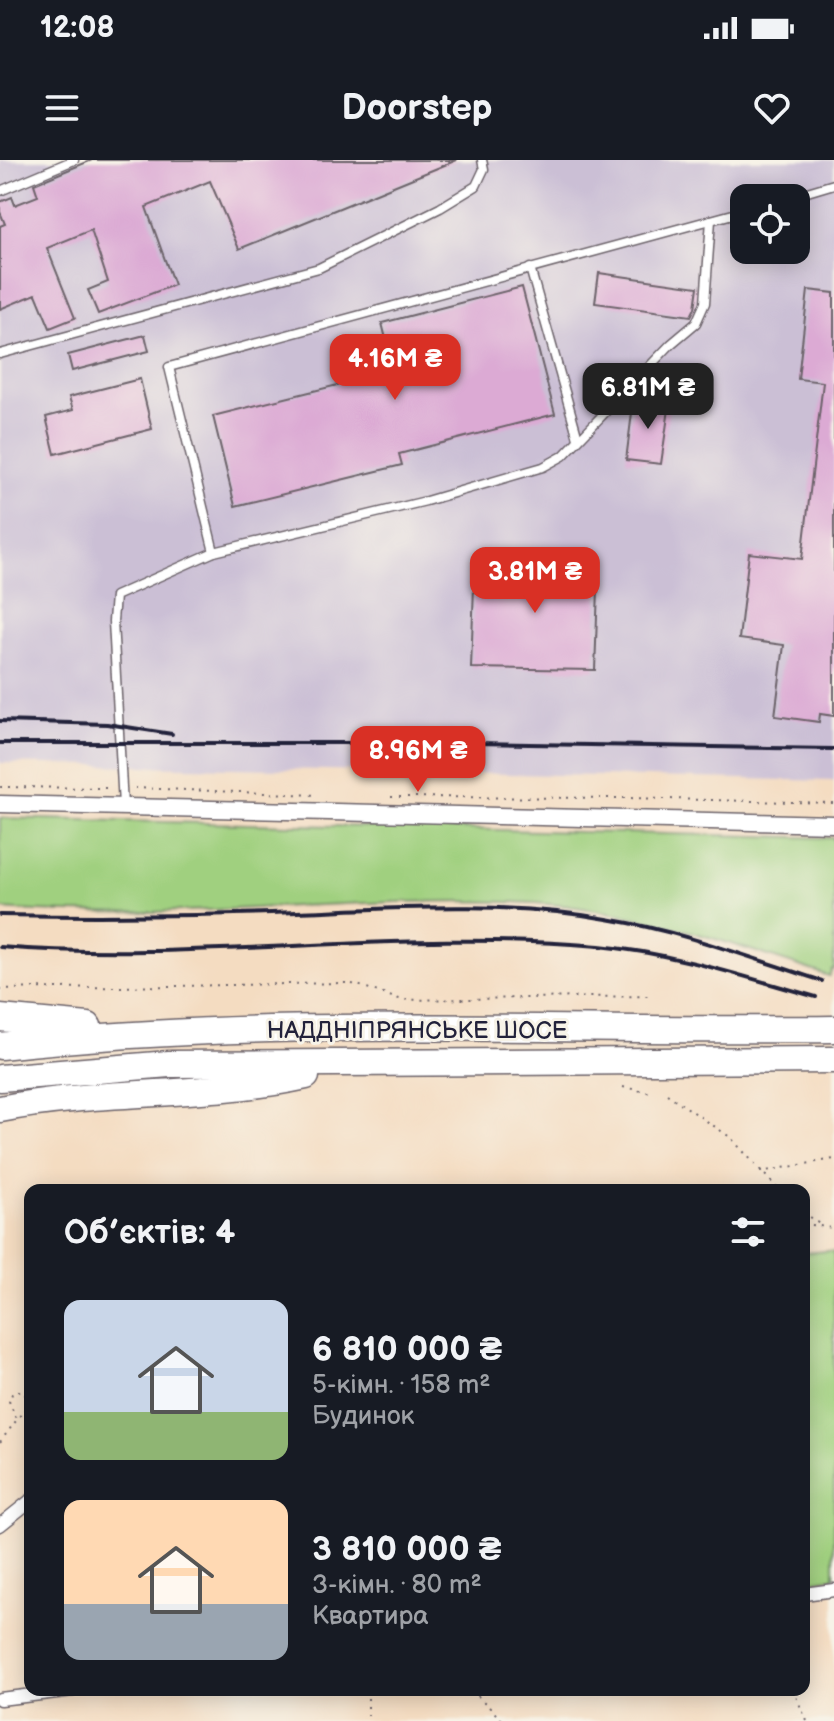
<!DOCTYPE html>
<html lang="uk">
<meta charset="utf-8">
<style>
body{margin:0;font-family:"Balsamiq Sans",sans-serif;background:#242831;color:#f1f3f6;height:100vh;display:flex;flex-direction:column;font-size:30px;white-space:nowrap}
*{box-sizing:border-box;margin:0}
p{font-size:26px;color:#9ea1a6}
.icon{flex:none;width:44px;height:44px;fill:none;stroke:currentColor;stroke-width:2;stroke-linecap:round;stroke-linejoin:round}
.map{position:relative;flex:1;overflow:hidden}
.details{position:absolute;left:24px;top:1024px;width:786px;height:512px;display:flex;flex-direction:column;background:#171b24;border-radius:16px;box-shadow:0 4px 20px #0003}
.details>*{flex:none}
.fabs{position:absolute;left:730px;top:24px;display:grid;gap:16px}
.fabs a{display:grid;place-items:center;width:80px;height:80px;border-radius:16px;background:#171b24;box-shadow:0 4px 20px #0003;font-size:40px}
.price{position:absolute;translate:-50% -68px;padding:0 18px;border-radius:16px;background:#d93025;color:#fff;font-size:26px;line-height:52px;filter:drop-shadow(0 2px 4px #0008)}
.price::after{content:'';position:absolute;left:50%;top:48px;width:24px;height:18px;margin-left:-12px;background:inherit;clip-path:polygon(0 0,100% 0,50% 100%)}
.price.selected{background:#222;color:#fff}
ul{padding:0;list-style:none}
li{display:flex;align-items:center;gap:24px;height:200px;padding:0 40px}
li span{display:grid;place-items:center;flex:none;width:224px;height:160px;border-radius:16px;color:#555}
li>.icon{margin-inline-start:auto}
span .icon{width:96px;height:96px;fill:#fffc;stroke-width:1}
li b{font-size:34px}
h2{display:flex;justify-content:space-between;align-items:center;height:96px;padding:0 40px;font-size:34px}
.status{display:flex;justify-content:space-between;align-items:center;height:56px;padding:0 40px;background:#171b24;direction:ltr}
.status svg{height:22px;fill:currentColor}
header{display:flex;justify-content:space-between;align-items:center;height:104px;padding:0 40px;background:#171b24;font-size:36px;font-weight:800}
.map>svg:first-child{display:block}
.industrial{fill:#cbbfd5;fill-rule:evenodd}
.green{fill:#a0d07f;stroke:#61795d;stroke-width:2}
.building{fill:#dcaad4}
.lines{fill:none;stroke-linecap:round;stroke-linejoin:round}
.service-casing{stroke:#6c636a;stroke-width:11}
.pedestrian-casing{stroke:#6c636a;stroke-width:15}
.minor-casing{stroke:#6c636a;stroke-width:19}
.primary-casing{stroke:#6c636a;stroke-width:29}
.path{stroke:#6c636a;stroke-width:2;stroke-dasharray:2 6;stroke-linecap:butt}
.service{stroke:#fff;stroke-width:8}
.pedestrian{stroke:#fff;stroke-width:12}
.minor{stroke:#fff;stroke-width:16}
.primary{stroke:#fff;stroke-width:26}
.rail{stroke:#22223b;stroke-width:4}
.labels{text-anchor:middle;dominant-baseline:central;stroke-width:6;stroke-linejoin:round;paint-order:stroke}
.street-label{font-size:24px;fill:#22223b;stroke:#f7f3e8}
</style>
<div class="status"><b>12:08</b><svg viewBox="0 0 49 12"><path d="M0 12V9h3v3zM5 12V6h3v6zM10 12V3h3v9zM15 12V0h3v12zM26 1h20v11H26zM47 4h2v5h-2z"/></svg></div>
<header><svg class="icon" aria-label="menu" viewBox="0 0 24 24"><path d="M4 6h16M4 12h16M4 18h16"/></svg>Doorstep<svg class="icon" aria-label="heart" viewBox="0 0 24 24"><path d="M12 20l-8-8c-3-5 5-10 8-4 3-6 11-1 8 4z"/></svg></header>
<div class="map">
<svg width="834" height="1561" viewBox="0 0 834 1561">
<rect width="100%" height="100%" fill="#f7f3e8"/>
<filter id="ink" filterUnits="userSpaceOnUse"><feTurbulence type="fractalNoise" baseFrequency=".0125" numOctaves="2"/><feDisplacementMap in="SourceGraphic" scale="16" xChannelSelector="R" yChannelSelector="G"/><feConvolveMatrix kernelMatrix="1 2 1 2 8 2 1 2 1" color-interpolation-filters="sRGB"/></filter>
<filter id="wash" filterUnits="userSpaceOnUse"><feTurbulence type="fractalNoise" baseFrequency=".006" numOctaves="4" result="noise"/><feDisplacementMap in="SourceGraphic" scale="32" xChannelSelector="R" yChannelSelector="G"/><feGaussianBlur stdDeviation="1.8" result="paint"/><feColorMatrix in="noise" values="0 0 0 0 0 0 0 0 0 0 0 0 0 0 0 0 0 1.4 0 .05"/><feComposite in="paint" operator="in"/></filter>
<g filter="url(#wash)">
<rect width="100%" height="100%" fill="#f4dcc1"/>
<path class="industrial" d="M0,0H834V621L0,603ZM744,38H796V90H744Z"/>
<g class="green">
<path d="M0,658L834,678V809H832L829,816C733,784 636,749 535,743C357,734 178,762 0,749Z"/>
<polygon points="827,1091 834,1092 834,1417 804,1422 804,1093"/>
</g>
<g id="blocks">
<g class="building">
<polygon points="92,0 457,0 239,89 210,21 146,47 174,125 98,154 88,130 108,122 91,70 47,88 75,158 50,168 36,134 0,149 0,66 5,64 0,52 0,42 12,37 15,45 38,36 34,24"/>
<polygon points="599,113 698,127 695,148 691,156 595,143"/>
<polygon points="522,127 555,254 399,294 402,305 235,346 213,256 394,211 382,163"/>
<polygon points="808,130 834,133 834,556 820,554 819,562 775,556 784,485 739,479 749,393 802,399 823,222 798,219"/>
<polygon points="145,175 149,191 72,211 68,195"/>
<polygon points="140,219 152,269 55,294 46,257 73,250 69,237"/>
<polygon points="634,237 670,242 661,304 626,300"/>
<polygon points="475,399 599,402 595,510 471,508"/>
</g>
</g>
</g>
<g filter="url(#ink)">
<use href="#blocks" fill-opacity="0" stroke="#6c636a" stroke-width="2"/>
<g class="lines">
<defs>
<g id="service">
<polyline points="0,31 74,0"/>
<polyline points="787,38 834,24"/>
<polyline points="530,108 578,278"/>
<polyline points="0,194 319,108 440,48 476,26 484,9 482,0"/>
<polyline points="214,392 169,207 744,51"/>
<polyline points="123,646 113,461 115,436 214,392 426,341 543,307 563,296 671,184 696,163 705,143 711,60"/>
</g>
<g id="pedestrian">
<polyline points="0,1365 30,1341"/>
<polyline points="804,1434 834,1430"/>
<polyline points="0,1539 73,1530"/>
</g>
<polyline id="minor" points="0,644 834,664"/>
<g id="primary">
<polyline points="0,858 88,866"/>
<path d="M0,886C277,856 556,872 834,869"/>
<polyline points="0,918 169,904 834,900"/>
<path d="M0,949C101,929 206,938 306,916"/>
</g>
</defs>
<use href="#service" class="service-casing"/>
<use href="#pedestrian" class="pedestrian-casing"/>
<use href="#minor" class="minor-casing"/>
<use href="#primary" class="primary-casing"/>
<g class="path">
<polyline points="0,627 109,628"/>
<polyline points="135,628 317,635"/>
<polyline points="391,637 626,638 834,643"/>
<path d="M0,829L345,823C366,825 383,836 404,840L650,836"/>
<polyline points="623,927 652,933"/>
<polyline points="667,934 730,977 779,1030"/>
<polyline points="760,1012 834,999"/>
<polyline points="804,1052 819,1064"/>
<polyline points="804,1064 834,1068"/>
<polyline points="0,1282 25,1249 28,1238 22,1231 12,1234 9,1241 16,1259"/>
<polyline points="368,1530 368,1561"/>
<polyline points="472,1530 503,1561"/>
<polyline points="793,1530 807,1561"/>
</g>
<use href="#service" class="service"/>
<use href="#pedestrian" class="pedestrian"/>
<use href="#minor" class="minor"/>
<use href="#primary" class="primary"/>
<g class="rail">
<polyline points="0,561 107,564 172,574"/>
<polyline points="0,583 474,583 834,589"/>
<path d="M0,755C99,757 198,756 297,752C400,748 505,741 607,759C681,771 751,798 822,821"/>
<path d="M0,787C199,803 400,768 599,786C673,793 745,817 816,837"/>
</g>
</g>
</g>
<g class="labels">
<g class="street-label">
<text x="417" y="870">НАДДНІПРЯНСЬКЕ ШОСЕ</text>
</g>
</g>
</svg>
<div class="fabs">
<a><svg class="icon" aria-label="locate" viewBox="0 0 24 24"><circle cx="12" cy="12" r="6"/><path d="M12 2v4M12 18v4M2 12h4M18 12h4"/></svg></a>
</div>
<b class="price" style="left:395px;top:242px">4.16M ₴</b>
<b class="price selected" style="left:648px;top:271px">6.81M ₴</b>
<b class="price" style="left:535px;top:455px">3.81M ₴</b>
<b class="price" style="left:418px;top:634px">8.96M ₴</b>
<section class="details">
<h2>Об’єктів: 4<svg class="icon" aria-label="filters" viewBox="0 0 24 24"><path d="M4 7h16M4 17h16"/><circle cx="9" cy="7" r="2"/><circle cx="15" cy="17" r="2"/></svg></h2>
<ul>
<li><span style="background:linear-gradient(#c9d6e8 70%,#8fb573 0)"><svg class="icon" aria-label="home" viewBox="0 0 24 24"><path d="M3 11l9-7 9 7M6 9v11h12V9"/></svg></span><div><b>6 810 000 ₴</b><p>5-кімн. · 158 m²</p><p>Будинок</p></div></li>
<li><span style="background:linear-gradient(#ffd9b3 65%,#9aa5b1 0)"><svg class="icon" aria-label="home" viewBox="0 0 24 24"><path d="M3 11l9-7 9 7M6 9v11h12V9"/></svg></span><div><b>3 810 000 ₴</b><p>3-кімн. · 80 m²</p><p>Квартира</p></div></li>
</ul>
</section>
</div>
